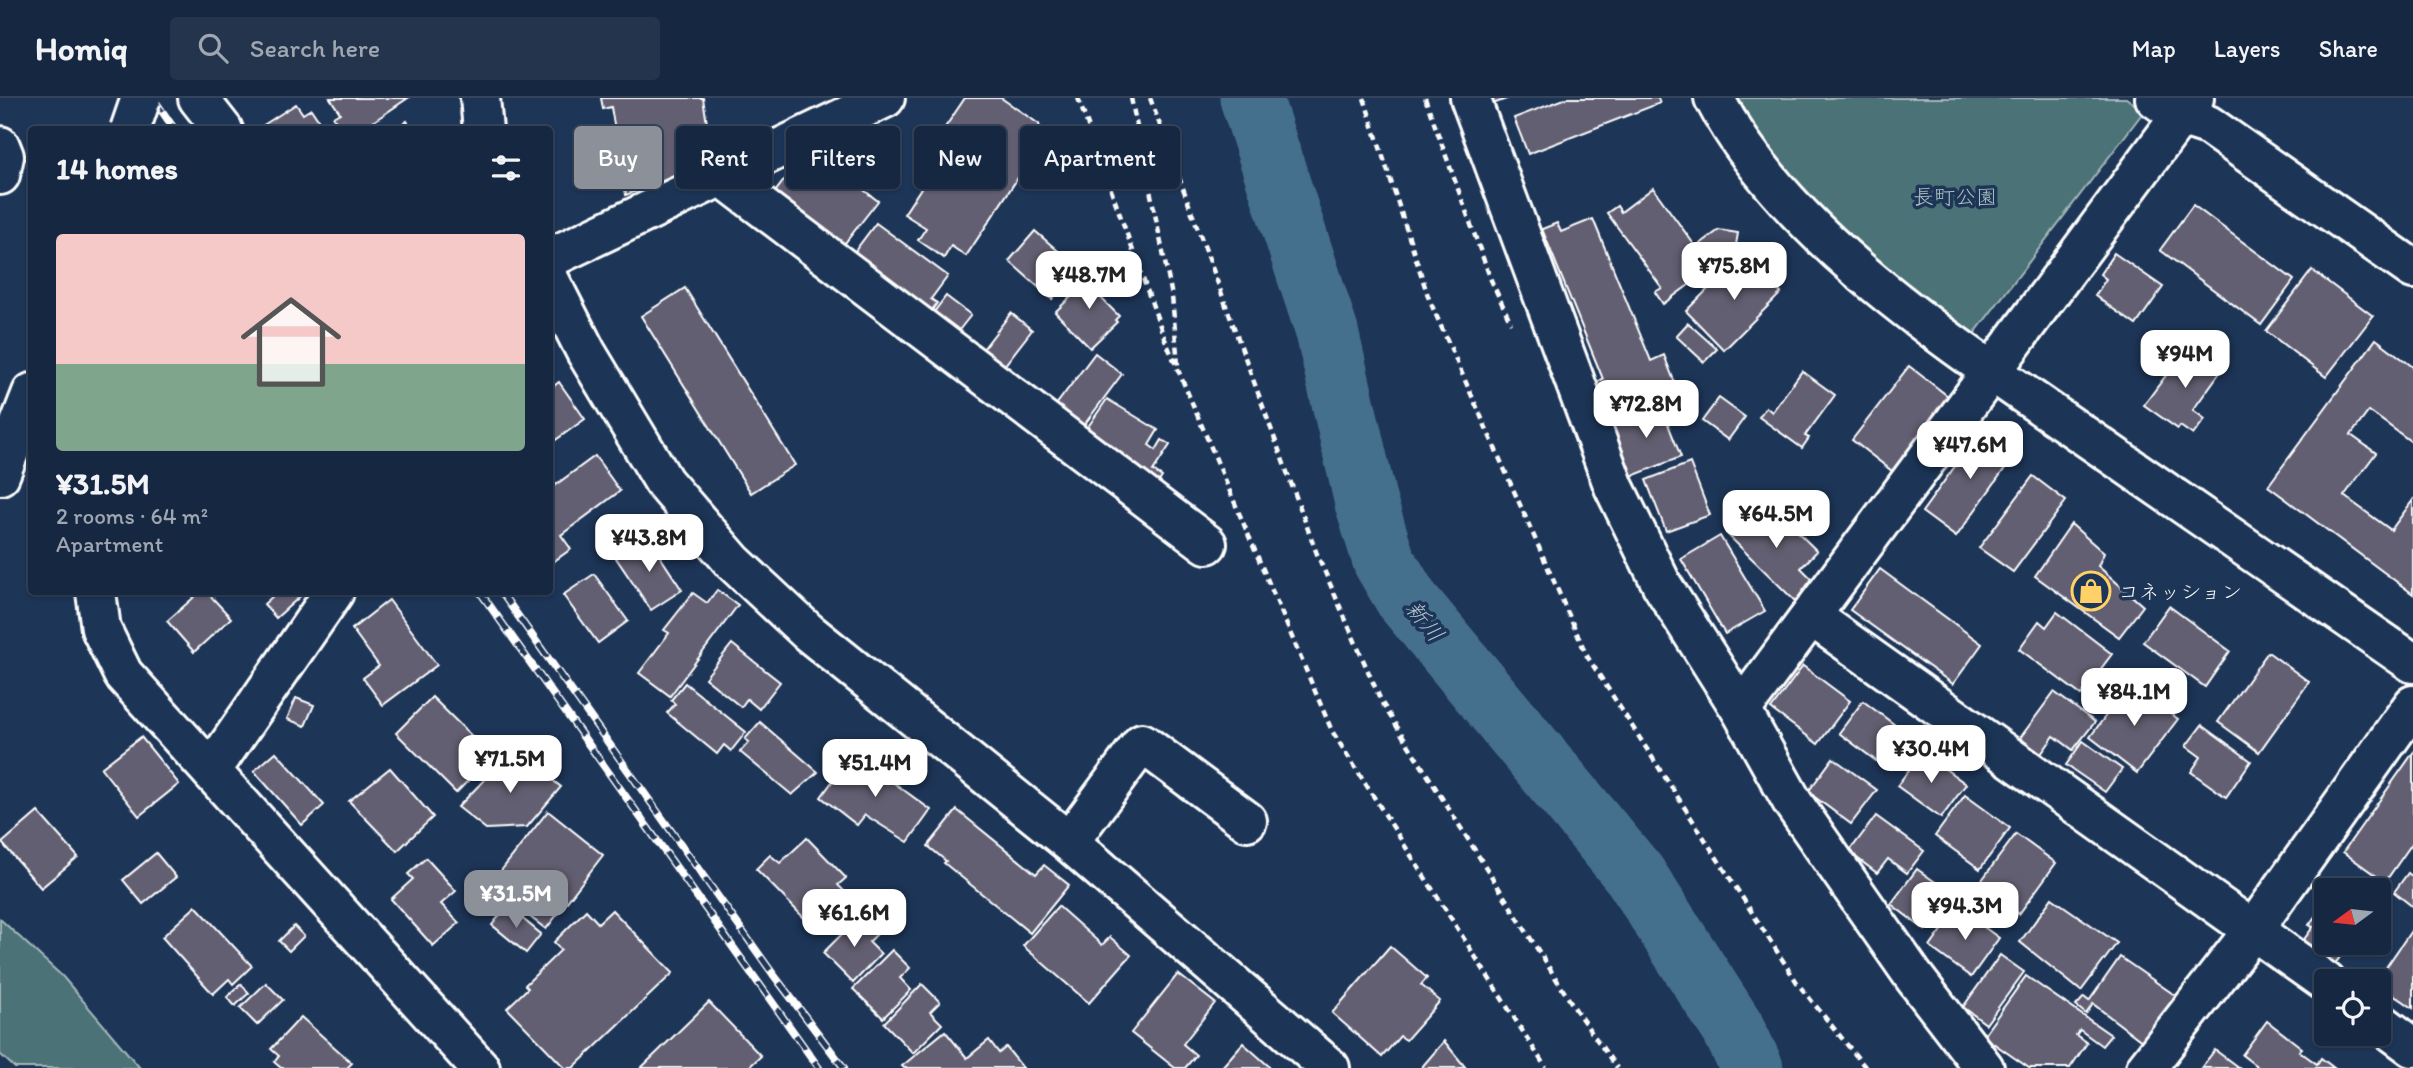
<!DOCTYPE html>
<meta charset="utf-8">
<style>
body{margin:0;font-family:Itim,"Klee One",sans-serif;background:#23344c;color:#f1f3f6;height:100vh;display:flex;flex-direction:column;font-size:26px;white-space:nowrap}
*{box-sizing:border-box;margin:0}
p{font-size:23px;color:#9ea6b1}
.icon{flex:none;width:38px;height:38px;fill:none;stroke:currentColor;stroke-width:2;stroke-linecap:round;stroke-linejoin:round}
.map{position:relative;flex:1;overflow:hidden}
.drawer{position:absolute;left:28px;top:28px;width:525px;height:469px;display:flex;flex-direction:column;background:#162841;border-radius:7px;box-shadow:0 2px 5px #0004,0 0 0 2px #35445a}
.drawer>*{flex:none}
.hud{position:absolute;left:574px;top:28px;width:665px;height:63px;display:flex;gap:14px}
.needle{width:46px;rotate:255deg}
.buttons{position:absolute;left:2314px;top:780px;display:grid;gap:14px}
.buttons a{display:grid;place-items:center;width:77px;height:77px;border-radius:7px;background:#162841;box-shadow:0 2px 5px #0004,0 0 0 2px #35445a;font-size:35px}
.price{position:absolute;translate:-50% -60px;padding:0 16px;border-radius:14px;background:#fff;color:#222;font-size:23px;line-height:46px;filter:drop-shadow(0 2px 4px #0008)}
.price::after{content:'';position:absolute;left:50%;top:42px;width:21px;height:16px;margin-left:-10px;background:inherit;clip-path:polygon(0 0,100% 0,50% 100%)}
.price.on{background:#8c9099;color:#fff}
ul{padding:0;list-style:none}
li{display:grid;align-content:center;gap:14px;height:371px;padding:0 28px}
li span{display:grid;place-items:center;height:217px;border-radius:7px;color:#555}
li>.icon{margin-inline-start:auto}
span .icon{width:126px;height:126px;fill:#fffc;stroke-width:1}
li b{font-size:30px}
h2{display:flex;justify-content:space-between;align-items:center;height:84px;padding:0 28px;font-size:30px}
.tag{padding:0 24px;border-radius:7px;background:#162841;box-shadow:0 2px 5px #0004,0 0 0 2px #35445a;font-size:24px;line-height:63px}
.tag.on{background:#8c9099;color:#fff}
header{display:flex;align-items:center;gap:42px;box-sizing:border-box;height:98px;padding:0 35px;background:#162841;border-bottom:2px solid #35445a}
header strong{font-size:33px}
nav{display:flex;gap:38px;margin-inline-start:auto;font-size:24px}
.search{width:490px;height:63px;background:#23344c;display:flex;align-items:center;gap:18px;box-sizing:border-box;padding:0 24px;border-radius:7px;color:#9ea6b1;font-size:26px}
.map>svg:first-child{display:block}
.green{fill:#4b7276;stroke:#a5b8ba;stroke-width:2}
.lines{fill:none;stroke-linecap:round;stroke-linejoin:round}
.river{stroke:#456f8d;stroke-width:63}
.building{fill:#635e72;stroke:#fff;stroke-width:2}
.minor-casing{stroke:#fff;stroke-width:44}
.path{stroke:#fff;stroke-width:4.5;stroke-dasharray:7 5;stroke-linecap:butt}
.minor{stroke:#1d3557;stroke-width:38}
.rail-casing{stroke:#fff;stroke-width:8}
.rail{stroke:#1d3557;stroke-width:5;stroke-dasharray:16;stroke-linecap:butt}
.minor-bridge-casing{stroke:#fff;stroke-width:44;stroke-linecap:butt}
.minor-bridge{stroke:#1d3557;stroke-width:38}
.labels{text-anchor:middle;dominant-baseline:central;stroke-width:7;stroke-linejoin:round;paint-order:stroke}
.park-label{font-size:21px;fill:#aec0c1;stroke:#1d3557}
.poi-label{font-size:21px;fill:#fff;stroke:#1d3557;text-anchor:start}
.water-label{font-size:23px;font-style:italic;fill:#b5c5d1;stroke:#1d3557}
</style>
<header>
<strong>Homiq</strong>
<div class="search"><svg class="icon" aria-label="search" viewBox="0 0 24 24"><circle cx="10" cy="10" r="6"/><path d="M15 15l6 6"/></svg>Search here</div>
<nav><a>Map</a><a>Layers</a><a>Share</a></nav>
</header>
<div class="map">
<svg width="2413" height="970" viewBox="0 0 2413 970">
<rect width="100%" height="100%" fill="#1d3557"/>
<filter id="ink" filterUnits="userSpaceOnUse"><feTurbulence type="fractalNoise" baseFrequency=".0143" numOctaves="2"/><feDisplacementMap in="SourceGraphic" scale="14" xChannelSelector="R" yChannelSelector="G"/><feConvolveMatrix kernelMatrix="1 2 1 2 8 2 1 2 1" color-interpolation-filters="sRGB"/></filter>
<g filter="url(#ink)">
<g class="green">
<path d="M1739,0H2126L2144,13L1974,236C1887,169 1787,102 1739,0Z"/>
<polygon points="0,821 63,879 140,970 15,970 0,956"/>
</g>
<g class="lines">
<polyline class="river" points="1251,0 1327,234 1366,405 1384,463 1407,502 1635,777 1733,930 1752,970"/>
</g>
<g class="building">
<polygon points="330,0 408,0 361,32 341,32 333,19 340,15"/>
<polygon points="601,0 703,0 713,64 626,97 611,9 603,11"/>
<polygon points="965,0 1001,0 1039,26 1043,42 966,158 951,148 944,160 918,142 926,130 904,116 938,64 927,56"/>
<polygon points="1491,0 1509,0 1493,6"/>
<polygon points="1567,0 1658,0 1660,5 1528,56 1514,20"/>
<polygon points="296,6 303,16 311,11 325,32 264,32 262,28"/>
<polygon points="407,23 412,32 394,32"/>
<polygon points="822,60 878,103 841,150 772,98 789,76 802,86"/>
<polygon points="1653,90 1696,149 1719,132 1738,135 1735,153 1663,206 1655,194 1662,190 1607,115 1617,108 1621,114"/>
<polygon points="2193,107 2294,182 2261,227 2160,152"/>
<polygon points="1593,121 1651,263 1664,257 1678,293 1611,320 1597,284 1603,281 1542,131 1557,125 1561,134"/>
<polygon points="876,125 948,178 931,201 937,205 927,219 849,161"/>
<polygon points="1035,133 1078,170 1052,201 1009,163"/>
<polygon points="2114,155 2163,189 2136,227 2095,198 2106,181 2100,176"/>
<polygon points="1743,156 1781,195 1724,252 1686,213"/>
<polygon points="2312,172 2373,218 2326,279 2266,233"/>
<polygon points="1098,173 1112,187 1100,199 1119,218 1115,222 1117,224 1090,250 1055,214"/>
<polygon points="685,190 795,367 751,395 641,218"/>
<polygon points="946,198 971,217 956,236 931,218"/>
<polygon points="1011,215 1032,232 1001,272 980,255"/>
<polygon points="1688,225 1717,251 1704,264 1676,238"/>
<polygon points="2376,241 2413,269 2413,345 2369,313 2351,337 2376,355 2344,398 2391,432 2413,402 2413,496 2268,388"/>
<polygon points="2190,245 2223,270 2193,312 2205,321 2193,337 2180,328 2178,331 2144,307"/>
<polygon points="1095,255 1122,276 1081,331 1053,311"/>
<polygon points="1909,268 1949,299 1892,373 1852,342"/>
<polygon points="1802,273 1835,297 1805,338 1809,340 1802,350 1759,319 1766,309 1772,314"/>
<polygon points="559,284 585,321 550,346 550,291"/>
<polygon points="1719,300 1745,319 1728,342 1702,323"/>
<polygon points="1107,301 1158,332 1149,347 1156,352 1162,342 1170,347 1153,373 1162,379 1156,388 1083,336"/>
<polygon points="1660,306 1681,359 1632,378 1612,325"/>
<polygon points="1984,328 2018,352 1956,439 1922,414"/>
<polygon points="595,358 620,393 561,437 571,451 550,466 550,391"/>
<polygon points="1690,365 1710,417 1666,433 1646,382"/>
<polygon points="2033,378 2066,403 2013,474 1979,450"/>
<polygon points="1756,405 1769,418 1775,412 1817,453 1801,470 1817,486 1798,506 1726,435"/>
<polygon points="2071,426 2104,455 2098,468 2143,508 2119,539 2035,478"/>
<polygon points="1720,438 1765,513 1725,536 1681,461"/>
<polygon points="648,440 682,492 651,512 616,460"/>
<polygon points="1880,471 1982,546 1953,586 1850,512"/>
<polygon points="594,476 628,523 598,545 563,497"/>
<polygon points="717,492 738,507 670,598 639,575 669,535 664,532 693,495 707,505"/>
<polygon points="200,494 207,494 231,520 194,554 167,523"/>
<polygon points="271,494 305,494 276,520 264,506 274,497"/>
<polygon points="389,502 437,567 383,607 363,580 379,568 352,531"/>
<polygon points="2169,508 2230,553 2205,589 2143,544"/>
<polygon points="2057,514 2112,556 2081,597 2019,551 2039,523 2046,529"/>
<polygon points="732,546 780,584 759,611 747,601 741,609 705,580"/>
<polygon points="2268,554 2309,584 2259,654 2218,624"/>
<polygon points="1803,568 1850,603 1818,646 1771,611"/>
<polygon points="685,585 746,634 731,653 724,647 717,656 667,615 675,606 671,602"/>
<polygon points="2130,585 2178,621 2137,675 2090,639"/>
<polygon points="2054,594 2095,624 2073,652 2054,638 2041,656 2020,640"/>
<polygon points="432,599 492,658 456,695 396,635"/>
<polygon points="296,600 314,607 305,628 287,621"/>
<polygon points="1863,603 1907,636 1883,668 1839,635"/>
<polygon points="760,624 818,674 792,697 740,654 749,644 745,641"/>
<polygon points="2202,627 2251,663 2226,699 2191,674 2201,659 2186,648"/>
<polygon points="141,639 179,686 139,718 101,670"/>
<polygon points="2083,643 2122,671 2105,694 2066,667"/>
<polygon points="514,651 561,689 527,729 486,731 458,709"/>
<polygon points="276,654 324,707 302,727 254,673"/>
<polygon points="1922,654 1966,686 1941,720 1897,688"/>
<polygon points="853,655 931,712 908,744 865,717 857,727 821,699"/>
<polygon points="2413,655 2413,744 2385,784 2343,754"/>
<polygon points="1833,660 1877,692 1851,726 1808,694"/>
<polygon points="390,670 433,719 397,753 349,703"/>
<polygon points="1965,697 2010,730 1980,771 1935,738"/>
<polygon points="957,712 1036,776 1044,767 1069,787 1030,835 944,765 946,763 928,748"/>
<polygon points="548,713 603,757 546,831 489,788"/>
<polygon points="38,714 78,759 41,790 2,745"/>
<polygon points="1876,718 1924,753 1907,775 1888,761 1877,775 1849,754"/>
<polygon points="2016,736 2056,765 2019,816 1979,786"/>
<polygon points="807,740 846,780 838,787 850,799 829,819 820,810 807,823 756,771 770,757 780,765"/>
<polygon points="156,755 176,779 143,806 123,782"/>
<polygon points="426,760 456,793 441,806 459,825 433,848 391,801 413,781 408,776"/>
<polygon points="1917,771 1952,796 1925,832 1891,806"/>
<polygon points="2408,775 2413,779 2413,809 2394,794"/>
<polygon points="2351,778 2370,793 2340,793"/>
<polygon points="2052,800 2117,845 2081,893 2020,844"/>
<polygon points="2326,803 2326,845 2354,845 2349,853 2346,851 2334,867 2302,844 2313,829 2309,827"/>
<polygon points="196,808 252,868 233,886 229,881 213,896 162,839"/>
<polygon points="507,808 541,836 526,855 492,827"/>
<polygon points="1058,808 1102,847 1110,839 1131,857 1089,905 1023,848"/>
<polygon points="1958,810 1999,840 1971,879 1930,849"/>
<polygon points="586,812 598,825 612,812 673,875 573,970 565,970 507,910 528,890 525,887 561,852 554,844"/>
<polygon points="861,817 879,834 869,844 881,856 853,885 823,855"/>
<polygon points="294,828 304,838 289,853 279,843"/>
<polygon points="2413,830 2413,910 2376,884"/>
<polygon points="1390,848 1427,880 1421,887 1440,903 1406,942 1400,938 1382,959 1332,915"/>
<polygon points="892,852 910,870 900,880 911,892 883,920 853,891"/>
<polygon points="2000,857 2024,874 1986,926 1963,909"/>
<polygon points="2120,859 2176,898 2143,944 2093,906 2086,916 2076,908 2084,899 2089,903"/>
<polygon points="1178,876 1215,905 1183,946 1196,957 1185,970 1175,970 1131,935"/>
<polygon points="2026,878 2111,937 2102,948 2080,932 2076,937 2087,945 2070,970 2029,970 1983,938"/>
<polygon points="266,885 283,902 257,927 240,910"/>
<polygon points="241,886 249,895 235,908 227,899"/>
<polygon points="922,886 940,904 930,914 942,926 913,955 884,925"/>
<polygon points="709,904 761,958 748,970 641,970"/>
<polygon points="301,919 352,965 347,970 281,970 274,964 279,958 271,951"/>
<polygon points="2267,923 2302,950 2299,953 2317,966 2321,960 2334,970 2259,970 2242,957"/>
<polygon points="945,933 967,960 989,942 999,955 1006,949 1023,970 904,970 902,968"/>
<polygon points="1444,943 1466,970 1421,970"/>
<polygon points="1243,945 1271,970 1221,970"/>
<polygon points="2215,952 2239,970 2201,970"/>
</g>
<g class="lines">
<defs>
<g id="minor">
<polyline points="198,0 223,32"/>
<polyline points="480,0 483,32"/>
<polyline points="1470,0 1614,389 1662,487 1741,612 1793,705 1914,879 1984,970"/>
<path d="M1714,0C1789,145 1963,253 2095,345C2201,418 2307,492 2413,565"/>
<polyline points="2155,0 2180,18 2208,27 2413,171"/>
<polyline points="0,48 4,58 0,77"/>
<polyline points="721,78 1207,446"/>
<polyline points="550,160 885,0"/>
<polyline points="550,183 586,254 664,384 733,464 808,534 1069,744 1330,970"/>
<polyline points="0,377 32,295"/>
<polyline points="96,494 101,531 123,576 480,970"/>
<polyline points="1811,518 2326,884"/>
<polyline points="1741,612 2194,0"/>
<polyline points="211,673 334,494"/>
<polyline points="1069,744 1142,645 1247,723"/>
<polyline points="2378,923 2413,949"/>
<polyline points="2146,970 2254,831 2413,607"/>
</g>
</defs>
<use href="#minor" class="minor-casing"/>
<g class="path">
<polyline points="1078,0 1164,239 1332,633 1546,970"/>
<polyline points="1131,0 1172,198 1178,267"/>
<polyline points="1150,0 1317,456 1382,605 1579,917 1617,970"/>
<polyline points="1364,0 1429,201 1587,558 1798,886 1866,970"/>
<polyline points="1425,0 1491,182 1511,225"/>
</g>
<use href="#minor" class="minor"/>
<defs>
<g id="rail">
<polyline points="127,0 150,32"/>
<polyline points="153,0 175,32"/>
<polyline points="480,494 819,970"/>
<polyline points="501,494 773,876 844,970"/>
</g>
</defs>
<use href="#rail" class="rail-casing"/>
<use href="#rail" class="rail"/>
<defs>
<polyline id="minor-bridge" points="130,32 141,0"/>
</defs>
<use href="#minor-bridge" class="minor-bridge-casing"/>
<use href="#minor-bridge" class="minor-bridge"/>
</g>
</g>
<defs>
<symbol id="shop-ring" viewBox="-11 -11 22 22"><circle r="9.5" fill="#1d3557" stroke="#ffd166" stroke-width="1.5"/><path d="M-5-2.5h2.3a2.7 3.5 0 0 1 5.4 0H5L5.5 6h-11ZM-1.5-2.5h3a1.5 2.3 0 0 0-3 0Z" fill="#ffd166"/></symbol>
</defs>
<g fill-rule="evenodd">
<use href="#shop-ring" x="2069" y="471" width="44" height="44"/>
</g>
<g class="labels">
<g class="park-label">
<text x="1955" y="98">長町公園</text>
</g>
<g class="poi-label">
<text x="2118" y="493">コネッション</text>
</g>
<g class="water-label">
<text transform="translate(1425 523) rotate(51)">新川</text>
</g>
</g>
</svg>
<div class="buttons">
<a><svg class="needle" viewBox="-14 -14 28 28"><path d="M0-13l5 13h-10z" fill="#e53935"/><path d="M0 13l5-13h-10z" fill="#9ea6b1"/></svg></a>
<a><svg class="icon" aria-label="locate" viewBox="0 0 24 24"><circle cx="12" cy="12" r="6"/><path d="M12 2v4M12 18v4M2 12h4M18 12h4"/></svg></a>
</div>
<b class="price" style="left:1734px;top:204px">¥75.8M</b>
<b class="price" style="left:1089px;top:213px">¥48.7M</b>
<b class="price" style="left:2185px;top:292px">¥94M</b>
<b class="price" style="left:1646px;top:342px">¥72.8M</b>
<b class="price" style="left:1970px;top:383px">¥47.6M</b>
<b class="price" style="left:1776px;top:452px">¥64.5M</b>
<b class="price" style="left:649px;top:476px">¥43.8M</b>
<b class="price" style="left:2134px;top:630px">¥84.1M</b>
<b class="price" style="left:1931px;top:687px">¥30.4M</b>
<b class="price" style="left:510px;top:697px">¥71.5M</b>
<b class="price" style="left:875px;top:701px">¥51.4M</b>
<b class="price on" style="left:516px;top:832px">¥31.5M</b>
<b class="price" style="left:1965px;top:844px">¥94.3M</b>
<b class="price" style="left:854px;top:851px">¥61.6M</b>
<div class="hud">
<a class="tag on">Buy</a>
<a class="tag">Rent</a>
<a class="tag">Filters</a>
<a class="tag">New</a>
<a class="tag">Apartment</a>
</div>
<section class="drawer">
<h2>14 homes<svg class="icon" aria-label="filters" viewBox="0 0 24 24"><path d="M4 7h16M4 17h16"/><circle cx="9" cy="7" r="2"/><circle cx="15" cy="17" r="2"/></svg></h2>
<ul>
<li><span style="background:linear-gradient(#f6c9c9 60%,#7fa58c 0)"><svg class="icon" aria-label="home" viewBox="0 0 24 24"><path d="M3 11l9-7 9 7M6 9v11h12V9"/></svg></span><div><b>¥31.5M</b><p>2 rooms · 64 m²</p><p>Apartment</p></div></li>
</ul>
</section>
</div>
